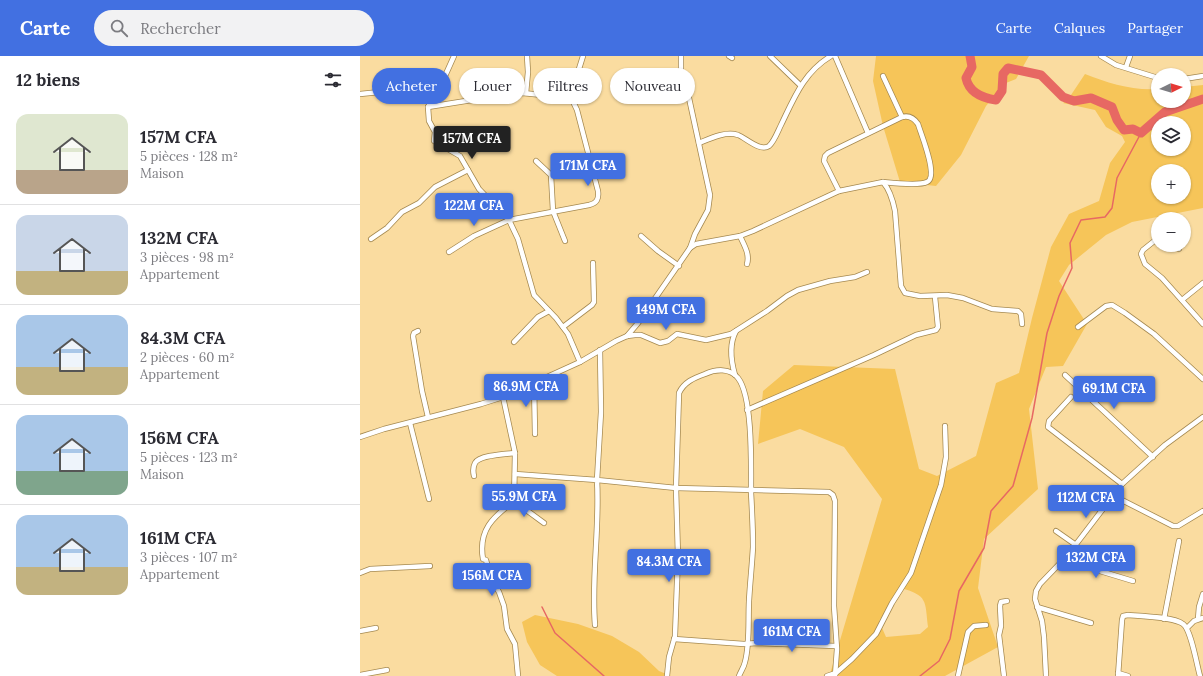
<!DOCTYPE html>
<html lang="fr">
<meta charset="utf-8">
<style>
body{margin:0;font-family:Lora,serif;background:#f2f2f3;color:#2b2b33;height:100vh;display:flex;flex-direction:column;font-size:15px;white-space:nowrap}
*{box-sizing:border-box;margin:0}
p{font-size:13px;color:#7c7c81}
.icon{flex:none;width:22px;height:22px;fill:none;stroke:currentColor;stroke-width:2;stroke-linecap:round;stroke-linejoin:round}
.map{position:relative;flex:1;overflow:hidden}
.panel{display:flex;flex-direction:column;background:#fff;width:360px}
.panel>*{flex:none}
.guide{position:absolute;left:12px;top:12px;width:380px;height:36px;display:flex;gap:8px}
.needle{width:26px;rotate:85deg}
.fabs{position:absolute;left:791px;top:12px;display:grid;gap:8px}
.fabs a{display:grid;place-items:center;width:40px;height:40px;border-radius:50%;background:#fff;box-shadow:0 1px 3px #0004;font-size:20px}
.price{position:absolute;translate:-50% -34px;padding:0 9px;border-radius:4px;background:#4270e1;color:#fff;font-size:13px;line-height:26px;filter:drop-shadow(0 1px 2px #0008)}
.price::after{content:'';position:absolute;left:50%;top:24px;width:12px;height:9px;margin-left:-6px;background:inherit;clip-path:polygon(0 0,100% 0,50% 100%)}
.price.on{background:#222;color:#fff}
ul{padding:0;list-style:none}
li{display:flex;align-items:center;gap:12px;height:100px;padding:0 16px}
li+li{border-top:1px solid #e1e1e2}
li span{display:grid;place-items:center;flex:none;width:112px;height:80px;border-radius:12px;color:#555}
li>.icon{margin-inline-start:auto}
span .icon{width:48px;height:48px;fill:#fffc;stroke-width:1}
li b{font-size:17px}
h2{display:flex;justify-content:space-between;align-items:center;height:48px;padding:0 16px;font-size:17px}
.chip{padding:0 14px;border-radius:18px;background:#fff;box-shadow:0 1px 3px #0004;font-size:14px;line-height:36px}
.chip.on{background:#4270e1;color:#fff}
header{display:flex;align-items:center;gap:24px;box-sizing:border-box;height:56px;padding:0 20px;background:#4270e1;color:#fff}
header strong{font-size:19px}
nav{display:flex;gap:22px;margin-inline-start:auto;font-size:14px}
.search{width:280px;height:36px;background:#f2f2f3;display:flex;align-items:center;gap:10px;box-sizing:border-box;padding:0 14px;border-radius:22px;color:#7c7c81;font-size:15px}
main{display:flex;flex:1;min-height:0}
.map>svg:first-child{display:block}
.green{fill:#f6c559;fill-rule:evenodd}
.lines{fill:none;stroke-linecap:round;stroke-linejoin:round}
.stream{stroke:#e76863;stroke-width:1.5}
.river{stroke:#e76863;stroke-width:9}
.street-casing{stroke:#a58950;stroke-width:6}
.street{stroke:#fff;stroke-width:4.5}
</style>
<header>
<strong>Carte</strong>
<div class="search"><svg class="icon" aria-label="search" viewBox="0 0 24 24"><circle cx="10" cy="10" r="6"/><path d="M15 15l6 6"/></svg>Rechercher</div>
<nav><a>Carte</a><a>Calques</a><a>Partager</a></nav>
</header>
<main>
<section class="panel">
<h2>12 biens<svg class="icon" aria-label="filters" viewBox="0 0 24 24"><path d="M4 7h16M4 17h16"/><circle cx="9" cy="7" r="2"/><circle cx="15" cy="17" r="2"/></svg></h2>
<ul>
<li><span style="background:linear-gradient(#dfe7d0 70%,#b9a48a 0)"><svg class="icon" aria-label="home" viewBox="0 0 24 24"><path d="M3 11l9-7 9 7M6 9v11h12V9"/></svg></span><div><b>157M CFA</b><p>5 pièces · 128 m²</p><p>Maison</p></div></li>
<li><span style="background:linear-gradient(#c9d6e8 70%,#c2b280 0)"><svg class="icon" aria-label="home" viewBox="0 0 24 24"><path d="M3 11l9-7 9 7M6 9v11h12V9"/></svg></span><div><b>132M CFA</b><p>3 pièces · 98 m²</p><p>Appartement</p></div></li>
<li><span style="background:linear-gradient(#a9c7e8 65%,#c2b280 0)"><svg class="icon" aria-label="home" viewBox="0 0 24 24"><path d="M3 11l9-7 9 7M6 9v11h12V9"/></svg></span><div><b>84.3M CFA</b><p>2 pièces · 60 m²</p><p>Appartement</p></div></li>
<li><span style="background:linear-gradient(#a9c7e8 70%,#7fa58c 0)"><svg class="icon" aria-label="home" viewBox="0 0 24 24"><path d="M3 11l9-7 9 7M6 9v11h12V9"/></svg></span><div><b>156M CFA</b><p>5 pièces · 123 m²</p><p>Maison</p></div></li>
<li><span style="background:linear-gradient(#a9c7e8 65%,#c2b280 0)"><svg class="icon" aria-label="home" viewBox="0 0 24 24"><path d="M3 11l9-7 9 7M6 9v11h12V9"/></svg></span><div><b>161M CFA</b><p>3 pièces · 107 m²</p><p>Appartement</p></div></li>
</ul>
</section>
<div class="map">
<svg width="843" height="620" viewBox="0 0 843 620">
<rect width="100%" height="100%" fill="#fadca0"/>
<g class="green">
<polygon points="516,0 669,0 656,23 646,27 626,50 601,99 576,130 540,126 523,70 513,25"/>
<path d="M725,18C748,27 773,35 798,33V45H824V31L843,29V152L772,166L746,179L709,209L699,225L727,268L703,310L686,311L669,353L678,433L624,483L618,532L638,591L585,620H463L470,618L522,443L484,391L440,373L398,388L403,335L434,309L535,313L559,413L577,420L616,400L636,327L659,317L672,262L691,191L709,158L739,145L750,107L765,86L762,80L746,71L735,54L703,47L709,42ZM798,67H824V93H798ZM798,115H824V141H798ZM540,532C568,539 565,545 568,571L560,578L526,581L519,565Z"/>
<polygon points="175,559 218,568 252,580 279,596 299,615 311,620 197,620 180,609 167,586 162,566"/>
</g>
<g class="lines">
<g class="stream">
<polyline points="182,551 195,577 244,620"/>
<polyline points="560,620 579,605 590,583 599,535 624,492 631,455 653,430 672,362 687,277 699,240 712,212 710,187 721,164 745,161 752,152 757,122 781,77"/>
</g>
<path class="river" d="M610,0L612,11L606,22C609,36 622,42 636,44L642,35L643,18L648,12L681,19L703,41L714,45L731,42L752,51L757,64L764,74L773,73L781,77L805,56L843,43"/>
<defs>
<g id="street">
<polyline points="94,0 81,29 68,51 69,65 75,76 74,85 100,100 119,133 149,164 158,183 174,239 196,262 208,278 220,306"/>
<polyline points="369,0 372,2"/>
<polyline points="410,0 440,29"/>
<polyline points="475,0 508,77"/>
<polyline points="741,0 756,9 798,22"/>
<polyline points="766,11 770,0"/>
<polyline points="523,20 542,61"/>
<polyline points="124,21 134,40"/>
<polyline points="824,23 843,20"/>
<polyline points="166,37 168,16 167,0"/>
<polyline points="0,38 68,31 75,38"/>
<polyline points="68,51 150,38 162,37 203,41 209,37 214,29 223,0"/>
<path d="M339,87C351,82 366,75 378,79C386,82 400,96 409,90C414,86 418,75 421,69C434,42 444,16 471,0"/>
<polyline points="176,105 191,119 193,155 205,185"/>
<path d="M479,135L464,105L465,100L468,97L542,61C549,59 554,62 558,68C561,78 579,121 567,126C559,130 533,127 523,126"/>
<polyline points="281,180 298,195 319,210"/>
<path d="M380,180C384,189 390,198 387,208"/>
<polyline points="798,182 783,194 781,198 785,208 802,222 843,268"/>
<polyline points="11,183 27,172 42,156 59,147 75,131 108,114"/>
<polyline points="815,189 819,193"/>
<path d="M330,192L336,188L380,180L393,175L479,135L523,126C530,134 533,145 535,155L541,230L545,237L560,240L587,239L603,242L632,253L658,255L661,258L662,268"/>
<path d="M89,196L114,180L149,164L229,149C237,147 239,143 238,135L217,54L209,37"/>
<polyline points="822,244 843,227"/>
<polyline points="203,271 232,249 234,246 233,207"/>
<polyline points="718,271 746,250 752,249 765,257 794,278 843,323"/>
<polyline points="58,275 54,277 53,280 62,335 68,361"/>
<polyline points="267,280 278,267 330,192 335,178 348,154 350,139 329,42 321,24 321,0"/>
<polyline points="154,286 178,261 189,255"/>
<polyline points="240,294 241,356 237,424 316,432 469,436 473,439 475,445 474,550 477,593 475,620"/>
<path d="M375,319C371,305 369,288 376,275"/>
<polyline points="705,319 793,401"/>
<polyline points="174,326 175,378"/>
<path d="M143,341L155,397L154,445C133,461 118,474 123,503L126,504L132,525L139,536L144,550L147,573L155,588L158,620"/>
<polyline points="711,341 689,365 688,371 762,428"/>
<polyline points="387,354 514,299 556,279 576,274 578,271 575,241"/>
<polyline points="50,367 69,443"/>
<polyline points="0,381 24,373 121,348 143,341 220,306 256,285 267,280 275,279 281,279 300,287 308,285 317,278 346,284 371,278 407,255 427,240 438,234 470,225 495,221 507,216"/>
<path d="M155,418L237,424C240,472 231,521 235,569"/>
<path d="M114,420C113,416 113,411 115,407C119,399 146,398 155,397"/>
<polyline points="754,440 813,470 818,470 843,455"/>
<polyline points="154,445 184,467"/>
<polyline points="696,475 716,489"/>
<polyline points="707,500 740,515 773,525"/>
<polyline points="0,517 10,513 70,510"/>
<polyline points="677,551 731,567"/>
<polyline points="804,563 819,485"/>
<polyline points="838,563 839,551 843,538"/>
<polyline points="827,572 834,565 843,562"/>
<polyline points="0,575 16,572"/>
<polyline points="314,583 384,588 397,587 476,590"/>
<polyline points="758,617 768,620"/>
<polyline points="0,619 27,614"/>
<path d="M307,620L309,601L315,580L318,500L316,432L319,337C324,326 334,322 345,318C356,313 370,312 378,322C393,341 391,411 391,436C392,454 393,473 393,491C392,509 390,527 389,545C388,565 390,587 385,606C384,611 381,615 379,620"/>
<polyline points="467,620 476,617 492,603 516,578 532,547 551,517 581,429 586,401 585,370"/>
<polyline points="598,620 608,576 614,570 626,569"/>
<polyline points="644,620 639,579 641,570 640,550 641,546 647,545"/>
<polyline points="686,620 684,581 682,565 675,543 676,535 680,528 707,500 762,428 805,389 843,361"/>
<path d="M758,620L762,564L763,560L768,559C781,560 814,561 823,568C831,573 837,610 840,620"/>
</g>
</defs>
<use href="#street" class="street-casing"/>
<use href="#street" class="street"/>
</g>
</svg>
<div class="fabs">
<a><svg class="needle" viewBox="-14 -14 28 28"><path d="M0-13l5 13h-10z" fill="#e53935"/><path d="M0 13l5-13h-10z" fill="#7c7c81"/></svg></a>
<a><svg class="icon" aria-label="layers" viewBox="0 0 24 24"><path d="M12 4l9 5-9 5-9-5zM3 14l9 5 9-5"/></svg></a>
<a>+</a>
<a>−</a>
</div>
<b class="price on" style="left:112px;top:104px">157M CFA</b>
<b class="price" style="left:228px;top:131px">171M CFA</b>
<b class="price" style="left:114px;top:171px">122M CFA</b>
<b class="price" style="left:306px;top:275px">149M CFA</b>
<b class="price" style="left:166px;top:352px">86.9M CFA</b>
<b class="price" style="left:754px;top:354px">69.1M CFA</b>
<b class="price" style="left:164px;top:462px">55.9M CFA</b>
<b class="price" style="left:726px;top:463px">112M CFA</b>
<b class="price" style="left:736px;top:523px">132M CFA</b>
<b class="price" style="left:309px;top:527px">84.3M CFA</b>
<b class="price" style="left:132px;top:541px">156M CFA</b>
<b class="price" style="left:432px;top:597px">161M CFA</b>
<div class="guide">
<a class="chip on">Acheter</a>
<a class="chip">Louer</a>
<a class="chip">Filtres</a>
<a class="chip">Nouveau</a>
</div>
</div>
</main>
